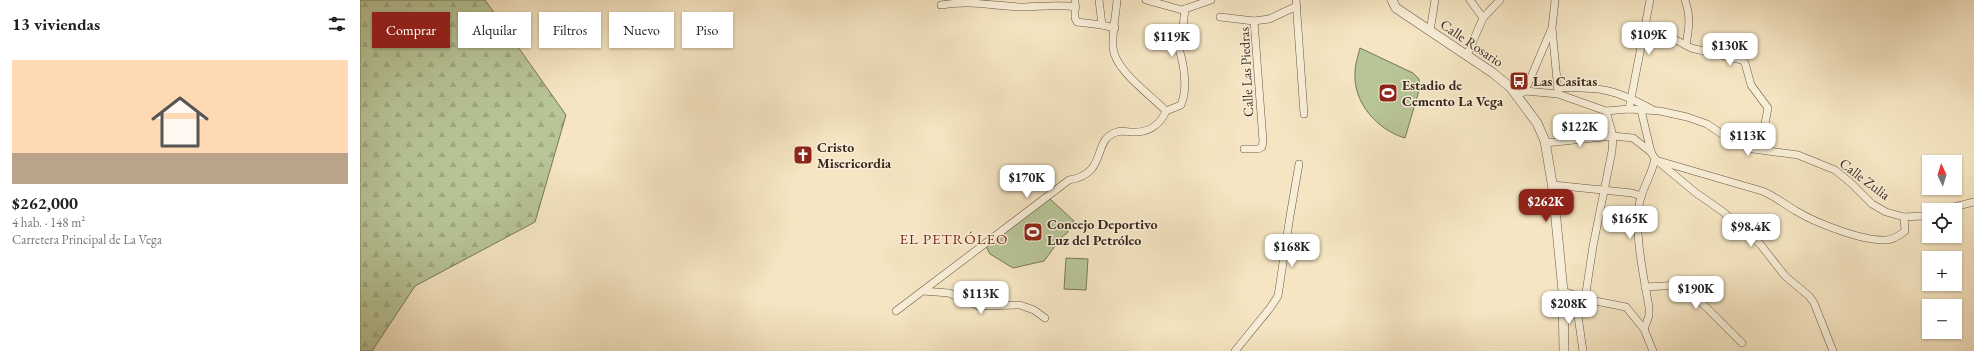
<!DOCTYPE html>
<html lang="es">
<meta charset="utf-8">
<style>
body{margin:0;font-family:"EB Garamond",serif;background:#f6f6f6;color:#202124;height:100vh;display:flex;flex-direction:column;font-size:15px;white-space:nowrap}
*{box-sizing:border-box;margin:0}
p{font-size:13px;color:#757577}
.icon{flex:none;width:22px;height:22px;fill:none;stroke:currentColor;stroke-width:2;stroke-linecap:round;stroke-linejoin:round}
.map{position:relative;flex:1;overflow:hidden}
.details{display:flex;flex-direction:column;background:#fff;width:360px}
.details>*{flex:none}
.top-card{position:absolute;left:12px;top:12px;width:380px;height:36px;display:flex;gap:8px}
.needle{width:26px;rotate:356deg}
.tools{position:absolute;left:1562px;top:155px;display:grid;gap:8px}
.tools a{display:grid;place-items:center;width:40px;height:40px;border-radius:0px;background:#fff;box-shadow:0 1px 3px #0004;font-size:20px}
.price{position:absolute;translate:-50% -34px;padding:0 9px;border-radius:8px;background:#fff;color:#222;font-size:13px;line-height:26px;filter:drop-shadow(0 1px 2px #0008)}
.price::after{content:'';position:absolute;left:50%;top:24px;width:12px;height:9px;margin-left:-6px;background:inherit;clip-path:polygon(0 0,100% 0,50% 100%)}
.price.active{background:#8f2418;color:#fff}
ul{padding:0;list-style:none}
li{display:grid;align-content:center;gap:8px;height:212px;padding:0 12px}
li span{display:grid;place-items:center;height:124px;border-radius:0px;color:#555}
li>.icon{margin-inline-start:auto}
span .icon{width:72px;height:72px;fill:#fffc;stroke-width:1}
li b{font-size:17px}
h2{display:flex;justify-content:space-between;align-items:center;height:48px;padding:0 12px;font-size:17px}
.pill{padding:0 14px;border-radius:0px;background:#fff;box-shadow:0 1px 3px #0004;font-size:14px;line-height:36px}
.pill.active{background:#8f2418;color:#fff}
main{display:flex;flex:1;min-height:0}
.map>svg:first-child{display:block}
.forest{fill:url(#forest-firs);stroke:#78765a}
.pitch{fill:#b8c597;stroke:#78765a}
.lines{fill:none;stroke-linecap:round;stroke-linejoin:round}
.minor-casing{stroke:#685747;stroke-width:8}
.tertiary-casing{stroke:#685747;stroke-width:10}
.minor{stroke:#f8eed7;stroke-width:7}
.tertiary{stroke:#f8eed7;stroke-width:9}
.labels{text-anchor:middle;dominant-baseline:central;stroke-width:3;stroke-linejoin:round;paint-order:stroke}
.street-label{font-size:14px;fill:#39281e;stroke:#f8eed7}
.poi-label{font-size:14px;font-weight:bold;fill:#39281e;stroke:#f8eed7;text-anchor:start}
.neighbourhood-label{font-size:15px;letter-spacing:1px;fill:#7a1f14;stroke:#f8eed7}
</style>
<main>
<section class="details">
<h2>13 viviendas<svg class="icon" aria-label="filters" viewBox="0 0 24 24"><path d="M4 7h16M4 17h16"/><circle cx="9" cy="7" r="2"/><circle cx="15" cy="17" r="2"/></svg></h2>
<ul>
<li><span style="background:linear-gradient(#ffd9b3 75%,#b9a48a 0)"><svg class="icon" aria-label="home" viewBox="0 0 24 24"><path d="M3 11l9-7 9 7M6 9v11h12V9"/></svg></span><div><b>$262,000</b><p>4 hab. · 148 m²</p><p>Carretera Principal de La Vega</p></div></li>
</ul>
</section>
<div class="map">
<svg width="1614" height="351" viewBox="0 0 1614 351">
<defs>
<pattern id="forest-firs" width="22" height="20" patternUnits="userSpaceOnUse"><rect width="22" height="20" fill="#b8c597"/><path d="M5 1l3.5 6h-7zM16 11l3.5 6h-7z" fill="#9fa982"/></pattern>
</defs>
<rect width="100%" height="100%" fill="#f5e5c2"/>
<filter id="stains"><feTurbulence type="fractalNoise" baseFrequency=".005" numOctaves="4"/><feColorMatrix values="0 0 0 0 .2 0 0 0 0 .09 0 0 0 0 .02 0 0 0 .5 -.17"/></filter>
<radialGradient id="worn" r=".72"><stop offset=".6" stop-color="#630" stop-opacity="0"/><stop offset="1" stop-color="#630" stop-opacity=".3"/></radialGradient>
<polygon class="forest" points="0,0 125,0 206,115 175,222 55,286 12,351 0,351"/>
<g class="pitch">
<path d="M1000,48L1053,73L1059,79L1060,87L1045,138C1017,130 993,102 995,73C995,64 998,56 1000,48Z"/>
<polygon points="689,198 714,221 707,230 708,232 701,238 684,261 653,268 630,254 624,243"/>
<polygon points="706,258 728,259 726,290 704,289"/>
</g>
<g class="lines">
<defs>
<g id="minor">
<polyline points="715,0 715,18 717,22 742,25"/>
<polyline points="739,0 742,25 755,28"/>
<path d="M757,0C756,15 752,32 753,47C754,70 791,95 806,111"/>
<polyline points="786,0 822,10 851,0"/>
<polyline points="936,0 944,114"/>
<polyline points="1110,0 1123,18"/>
<polyline points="1195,0 1192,28 1198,91"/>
<path d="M1325,0C1331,18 1329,27 1326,45"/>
<path d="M581,5C609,0 634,6 661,7C680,7 697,4 716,7"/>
<polyline points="860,17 894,21"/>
<polyline points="1070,31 1075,0"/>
<polyline points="1285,31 1314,39 1331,48 1382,60 1385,63 1391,85 1408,108 1400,149"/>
<polyline points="1107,55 1123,18 1140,0"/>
<path d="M1198,88C1241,87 1255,89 1293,110"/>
<polyline points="1165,91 1191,30"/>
<polyline points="1157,96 1165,91 1198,94 1246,111 1269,109 1300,111 1327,117 1347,124 1369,139 1393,149 1438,155 1475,170 1491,183 1512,204 1526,212 1544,217 1562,216 1569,214"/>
<polyline points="1269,109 1290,0"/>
<polyline points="1281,110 1291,152 1295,159 1336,193 1362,211 1400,244 1425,276 1449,296 1454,303 1473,351"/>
<path d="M806,111L821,105C829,86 823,59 816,40L823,26L825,9"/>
<polyline points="1185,143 1253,136 1273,138 1291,152"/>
<polyline points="884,149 898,149 902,147 903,141 894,21 909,19 937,6"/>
<path d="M1299,161L1402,191C1415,196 1424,204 1436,211C1456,223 1500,240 1523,240C1532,241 1539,236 1545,231L1544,217"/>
<polyline points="1193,185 1272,193 1281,196"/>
<polyline points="1582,210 1614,202"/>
<polyline points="1285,287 1321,285 1328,289 1382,343"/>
<polyline points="563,291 589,293 619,306 660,305 674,310 685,318"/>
<polyline points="1203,291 1225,299 1266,307 1284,329 1293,351"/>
<polyline points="1215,295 1223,351"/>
<polyline points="1225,299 1233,246 1252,151 1253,136 1246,111"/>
<path d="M536,311L709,180C749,174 731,139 757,132C761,130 768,132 772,132C788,133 800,125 806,111"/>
<path d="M1284,329L1289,316V307C1284,278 1272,225 1281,197C1285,184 1292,173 1295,159"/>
<polyline points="875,351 910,308 918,296 930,216 939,164"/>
</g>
<polyline id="tertiary" points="1032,0 1036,8 1133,73 1151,88 1177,123 1185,141 1193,189 1203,291 1204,351"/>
</defs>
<use href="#minor" class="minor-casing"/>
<use href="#tertiary" class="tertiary-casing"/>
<use href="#minor" class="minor"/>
<use href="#tertiary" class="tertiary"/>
</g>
<defs>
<symbol id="bus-square" viewBox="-11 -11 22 22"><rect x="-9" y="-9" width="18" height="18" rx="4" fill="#8f2418" stroke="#f8eed7"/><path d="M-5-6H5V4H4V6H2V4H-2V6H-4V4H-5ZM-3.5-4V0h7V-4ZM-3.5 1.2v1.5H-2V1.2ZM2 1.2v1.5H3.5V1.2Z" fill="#fff"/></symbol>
<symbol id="stadium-square" viewBox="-11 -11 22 22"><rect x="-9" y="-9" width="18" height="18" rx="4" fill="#8f2418" stroke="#f8eed7"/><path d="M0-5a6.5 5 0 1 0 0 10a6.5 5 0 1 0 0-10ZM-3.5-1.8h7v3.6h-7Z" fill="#fff"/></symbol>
<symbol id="church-square" viewBox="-11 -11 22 22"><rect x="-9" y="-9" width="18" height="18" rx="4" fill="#8f2418" stroke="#f8eed7"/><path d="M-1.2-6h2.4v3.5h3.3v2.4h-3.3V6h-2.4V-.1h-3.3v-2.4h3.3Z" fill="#fff"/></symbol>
</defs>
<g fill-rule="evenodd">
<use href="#bus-square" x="1148" y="70" width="22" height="22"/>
<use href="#stadium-square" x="1017" y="82" width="22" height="22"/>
<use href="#church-square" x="432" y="144" width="22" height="22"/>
<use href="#stadium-square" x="662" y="221" width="22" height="22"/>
</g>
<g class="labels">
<g class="street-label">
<text transform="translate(1112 43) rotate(34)">Calle Rosario</text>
<text transform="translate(886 72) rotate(-93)">Calle Las Piedras</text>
<text transform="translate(1505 179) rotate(37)">Calle Zulia</text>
</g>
<g class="poi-label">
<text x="1173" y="81">Las Casitas</text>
<text x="1042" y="85">Estadio de<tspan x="1042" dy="16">Cemento La Vega</tspan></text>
<text x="457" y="147">Cristo<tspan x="457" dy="16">Misericordia</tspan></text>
<text x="687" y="224">Concejo Deportivo<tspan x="687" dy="16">Luz del Petróleo</tspan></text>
</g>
<g class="neighbourhood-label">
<text x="594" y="238">EL PETRÓLEO</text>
</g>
</g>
<rect width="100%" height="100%" filter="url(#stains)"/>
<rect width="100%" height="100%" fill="url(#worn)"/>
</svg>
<div class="tools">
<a><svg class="needle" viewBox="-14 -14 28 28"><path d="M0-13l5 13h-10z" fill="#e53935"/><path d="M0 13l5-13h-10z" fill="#757577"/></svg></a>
<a><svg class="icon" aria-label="locate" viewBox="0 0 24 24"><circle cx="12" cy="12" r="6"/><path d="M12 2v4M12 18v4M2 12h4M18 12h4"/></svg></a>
<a>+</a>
<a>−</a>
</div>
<b class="price" style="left:1289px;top:56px">$109K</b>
<b class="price" style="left:812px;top:58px">$119K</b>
<b class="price" style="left:1370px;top:67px">$130K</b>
<b class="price" style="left:1220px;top:148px">$122K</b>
<b class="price" style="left:1388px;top:157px">$113K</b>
<b class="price" style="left:667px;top:199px">$170K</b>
<b class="price active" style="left:1186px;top:223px">$262K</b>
<b class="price" style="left:1270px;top:240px">$165K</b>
<b class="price" style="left:1391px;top:248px">$98.4K</b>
<b class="price" style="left:932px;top:268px">$168K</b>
<b class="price" style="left:1336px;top:310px">$190K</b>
<b class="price" style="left:621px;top:315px">$113K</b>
<b class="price" style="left:1209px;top:325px">$208K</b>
<div class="top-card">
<a class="pill active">Comprar</a>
<a class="pill">Alquilar</a>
<a class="pill">Filtros</a>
<a class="pill">Nuevo</a>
<a class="pill">Piso</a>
</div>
</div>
</main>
